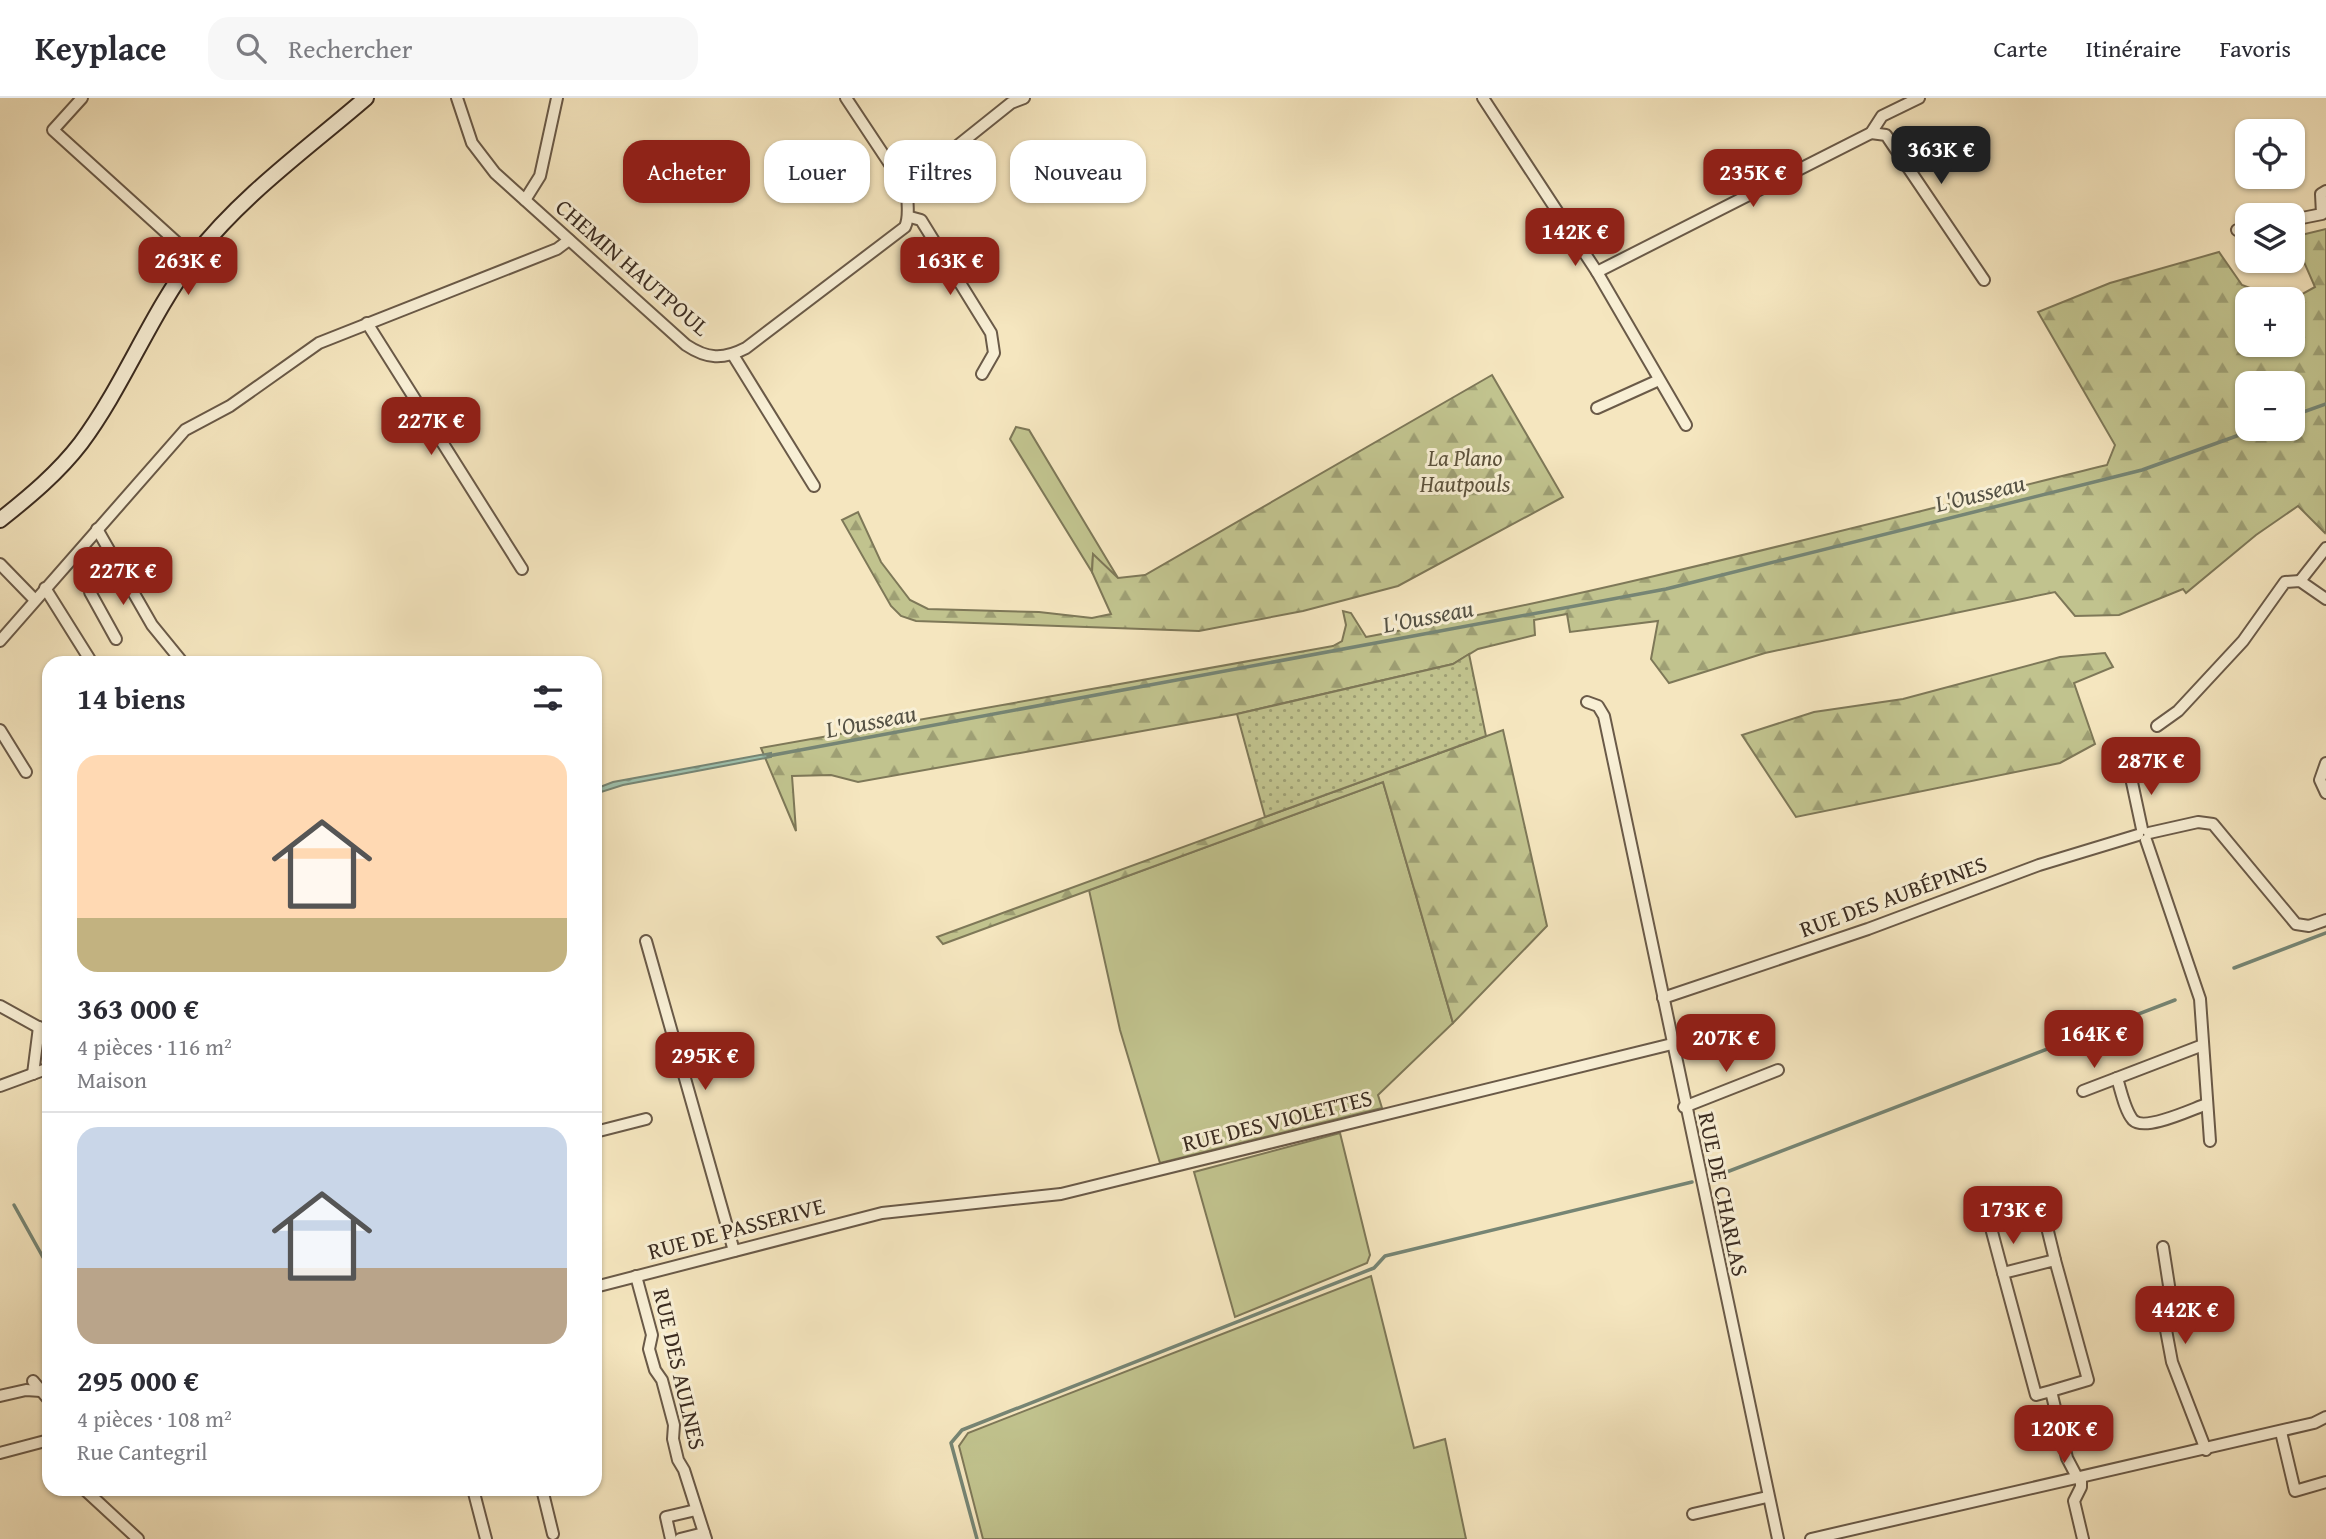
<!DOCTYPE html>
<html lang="fr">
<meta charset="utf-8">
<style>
body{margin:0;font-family:"Gentium Book Plus",serif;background:#f7f7f7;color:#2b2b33;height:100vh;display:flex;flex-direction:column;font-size:26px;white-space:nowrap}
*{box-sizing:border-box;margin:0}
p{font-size:23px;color:#7c7c81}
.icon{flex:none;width:38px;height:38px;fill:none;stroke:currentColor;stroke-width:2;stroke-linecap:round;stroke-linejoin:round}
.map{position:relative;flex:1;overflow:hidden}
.side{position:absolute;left:42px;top:558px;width:560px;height:840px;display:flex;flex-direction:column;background:#fff;border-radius:21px;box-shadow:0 2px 5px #0004}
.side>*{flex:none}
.banner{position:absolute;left:623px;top:42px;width:665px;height:63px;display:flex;gap:14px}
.buttons{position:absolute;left:2235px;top:21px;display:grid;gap:14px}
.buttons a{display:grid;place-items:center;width:70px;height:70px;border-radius:14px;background:#fff;box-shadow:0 2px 5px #0004;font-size:35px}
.price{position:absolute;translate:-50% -60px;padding:0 16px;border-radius:14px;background:#8f2418;color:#fff;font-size:23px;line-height:46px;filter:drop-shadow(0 2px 4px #0008)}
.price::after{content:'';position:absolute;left:50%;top:42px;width:21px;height:16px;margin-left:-10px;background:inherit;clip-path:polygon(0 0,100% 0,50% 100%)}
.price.current{background:#222;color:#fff}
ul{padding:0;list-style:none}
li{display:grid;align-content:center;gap:14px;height:371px;padding:0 35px}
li+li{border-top:2px solid #e1e1e2}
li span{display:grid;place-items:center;height:217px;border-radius:21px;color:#555}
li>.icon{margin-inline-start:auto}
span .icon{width:126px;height:126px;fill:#fffc;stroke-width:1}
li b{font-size:30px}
h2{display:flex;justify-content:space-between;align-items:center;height:84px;padding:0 35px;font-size:30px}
.pill{padding:0 24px;border-radius:21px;background:#fff;box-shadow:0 2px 5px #0004;font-size:24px;line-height:63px}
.pill.current{background:#8f2418;color:#fff}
header{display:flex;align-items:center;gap:42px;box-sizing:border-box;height:98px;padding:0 35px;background:#fff;border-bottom:2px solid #e1e1e2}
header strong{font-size:33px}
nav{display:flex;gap:38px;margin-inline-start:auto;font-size:24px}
.search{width:490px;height:63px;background:#f7f7f7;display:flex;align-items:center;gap:18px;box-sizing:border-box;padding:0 24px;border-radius:21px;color:#7c7c81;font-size:26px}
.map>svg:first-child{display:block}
.grass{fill:#c1c38e;stroke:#7e7858;stroke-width:2}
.forest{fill:url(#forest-firs);stroke:#7e7858;stroke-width:2;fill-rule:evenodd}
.park{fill:url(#park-dots);stroke:#7e7858;stroke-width:2}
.water{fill:url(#water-ripples);stroke:#768574;stroke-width:2}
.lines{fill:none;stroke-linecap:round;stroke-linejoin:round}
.stream{stroke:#768574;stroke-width:3.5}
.street-casing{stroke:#6a5a48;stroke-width:14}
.secondary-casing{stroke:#3b2c21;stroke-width:18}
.street{stroke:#f8efd5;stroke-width:10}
.secondary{stroke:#f8efd5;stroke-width:14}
.labels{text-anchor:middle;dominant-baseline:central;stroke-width:6;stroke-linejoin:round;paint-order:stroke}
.street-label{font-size:23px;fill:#3b2c21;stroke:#f8efd5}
.park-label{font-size:23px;font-style:italic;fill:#5c523c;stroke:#f8efd5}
.water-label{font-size:24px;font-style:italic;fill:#545144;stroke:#f8efd5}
</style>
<header>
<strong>Keyplace</strong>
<div class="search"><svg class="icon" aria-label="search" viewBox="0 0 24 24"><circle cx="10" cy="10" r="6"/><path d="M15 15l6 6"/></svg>Rechercher</div>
<nav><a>Carte</a><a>Itinéraire</a><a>Favoris</a></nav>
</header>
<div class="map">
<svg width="2326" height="1441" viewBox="0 0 2326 1441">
<defs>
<pattern id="forest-firs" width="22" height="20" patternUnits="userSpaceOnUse" patternTransform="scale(1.75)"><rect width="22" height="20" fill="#c1c38e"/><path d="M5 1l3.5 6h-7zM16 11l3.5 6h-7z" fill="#9e9f74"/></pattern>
<pattern id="park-dots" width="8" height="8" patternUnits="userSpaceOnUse" patternTransform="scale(1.75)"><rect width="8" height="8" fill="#c1c38e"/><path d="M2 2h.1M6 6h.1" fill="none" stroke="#9e9f74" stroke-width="1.8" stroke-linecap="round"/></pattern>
<pattern id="water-ripples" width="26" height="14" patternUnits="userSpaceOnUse" patternTransform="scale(1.75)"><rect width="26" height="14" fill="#9dc0ac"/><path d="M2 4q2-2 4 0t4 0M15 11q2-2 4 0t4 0" fill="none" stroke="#819c8c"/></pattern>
</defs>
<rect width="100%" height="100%" fill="#f5e6bf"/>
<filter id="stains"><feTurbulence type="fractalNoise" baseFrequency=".00286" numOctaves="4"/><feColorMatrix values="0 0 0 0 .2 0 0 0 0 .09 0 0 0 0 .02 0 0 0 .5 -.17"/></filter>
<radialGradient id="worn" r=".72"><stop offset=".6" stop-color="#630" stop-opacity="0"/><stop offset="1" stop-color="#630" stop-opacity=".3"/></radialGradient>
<g class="grass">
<polygon points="1016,329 1029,332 1118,480 1093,457 1092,474 1010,341"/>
<polygon points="1383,684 1453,925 1378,997 1382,1010 1160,1065 1120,932 1089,792"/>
<polygon points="1340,1035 1370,1157 1367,1165 1235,1219 1194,1074"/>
<polygon points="1371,1178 1414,1350 1445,1341 1466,1441 983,1441 959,1348 968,1335"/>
</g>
<g class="forest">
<path d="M2326,131V433L2325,435L2298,408L2256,437L2186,495L2183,491L2119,517L2075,518L2055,494L1765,555L1669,585L1651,561L1658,523L1570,534L1567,516L1534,522L1535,537L1478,551L1453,566L1237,616L858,684L831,677L792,678L796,733L761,650L1333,548L1342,543L1346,527L1343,513L1351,515L1366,539C1615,493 1861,427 2107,367L2115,347L2038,214L2110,185L2219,154L2242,187L2279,201H2247V247H2292L2293,201L2315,189L2293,139ZM2247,285H2292V331H2247Z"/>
<polygon points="1492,277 1563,399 1398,488 1303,513 1199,533 916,523 901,518 891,508 842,422 858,414 881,464 910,502 928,511 1039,514 1092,520 1111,516 1092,474 1093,456 1118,480 1145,477"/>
<polygon points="2105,555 2113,569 2074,585 2095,646 2060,665 1796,719 1742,637 1814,614 1903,601 2060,559"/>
<polygon points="1503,632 1547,828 1453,925 1383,684 943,846 937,839"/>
</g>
<polygon class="park" points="1469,556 1486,638 1265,719 1237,616 1453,566"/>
<polygon class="water" points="771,655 771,659 623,687 595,696 595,691 613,684"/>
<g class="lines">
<g class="stream">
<polyline points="2292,318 2326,306"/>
<polyline points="768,658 1666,491 2142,372 2256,331"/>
<polyline points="2234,870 2326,835"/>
<polyline points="1711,1080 2175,902"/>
<polyline points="14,1107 49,1170"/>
<polyline points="977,1441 951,1345 962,1332 1374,1170 1385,1158 1692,1084"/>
</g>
<defs>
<g id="street">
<polyline points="82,0 53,32 194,160"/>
<path d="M457,0L472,45L495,75L686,247C707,261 723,262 746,250L905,129C912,114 903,99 911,85L1011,5L1024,0"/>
<polyline points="846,0 907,92"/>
<polyline points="1483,0 1597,174 1686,327"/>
<polyline points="1871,35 1886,37 1984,182"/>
<polyline points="525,102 540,78 557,0"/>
<polyline points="910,119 921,122 991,235 994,255 982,276"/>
<polyline points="2292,122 2322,116 2321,96 2326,93"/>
<polyline points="2237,132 2247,130"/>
<polyline points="1597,174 1871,35 1882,18 1919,0"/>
<polyline points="367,225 522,471"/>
<polyline points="733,257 814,388"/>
<polyline points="1597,310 1659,282"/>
<polyline points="97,431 152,527 183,565"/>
<polyline points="114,464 91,487 90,494 116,541"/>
<polyline points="0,466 35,502"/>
<polyline points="2300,483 2326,450"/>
<polyline points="45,490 92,565"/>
<polyline points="0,543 185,332 230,308 319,245 557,151 569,142"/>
<polyline points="1587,604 1598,608 1604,618 1778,1441"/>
<polyline points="2157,628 2178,613 2243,543 2285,484 2300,483 2326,501"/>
<polyline points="0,632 26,674"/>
<polyline points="2326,665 2320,682 2326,695"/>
<polyline points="2130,675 2142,731"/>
<polyline points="2149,735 2198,724 2213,726 2296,826 2309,828 2326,822"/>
<polyline points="2146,742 2200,901 2210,1043"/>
<polyline points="646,843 734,1153"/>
<polyline points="1663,900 1868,831 2039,767 2138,737"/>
<polyline points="0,908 49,935"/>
<path d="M2203,947L2117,980C2121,993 2125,1013 2133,1022C2145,1034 2192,1011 2207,1006"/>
<polyline points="33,976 39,929"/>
<polyline points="0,988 49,970"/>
<polyline points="2083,993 2117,980"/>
<polyline points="1684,1009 1778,972"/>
<polyline points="595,1034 646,1021"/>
<polyline points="2043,1113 2055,1162"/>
<polyline points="1991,1130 2003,1175"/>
<polyline points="2163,1149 2172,1207 2166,1232 2172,1264 2206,1352"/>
<polyline points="636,1178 652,1237 649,1251 655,1272 662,1282 674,1327 673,1341 678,1362 684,1372 706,1441"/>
<polyline points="595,1189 882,1115 1061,1096 1672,946"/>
<polyline points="33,1283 49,1302"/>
<polyline points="2051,1293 2036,1297 2003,1175 2055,1162 2088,1282 2051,1293 2067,1360 2078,1381"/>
<polyline points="0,1298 26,1292 41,1293"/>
<polyline points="2281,1334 2295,1393 2326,1384"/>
<polyline points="0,1355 49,1342"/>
<polyline points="2081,1380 2081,1389 2074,1403 2083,1441"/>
<polyline points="84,1391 138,1441"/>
<polyline points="473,1391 486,1441"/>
<polyline points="542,1391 553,1436"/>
<polyline points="1693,1416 1767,1399"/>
<polyline points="671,1441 666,1419 696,1412"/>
<polyline points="680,1441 704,1435"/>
<polyline points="1811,1441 2314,1325 2326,1319"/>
</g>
<path id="secondary" d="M0,422C29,399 58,375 81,345C124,287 150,217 194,159C241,98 308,50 366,0"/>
</defs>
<use href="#street" class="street-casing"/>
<use href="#secondary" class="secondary-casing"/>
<use href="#street" class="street"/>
<use href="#secondary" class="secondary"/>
</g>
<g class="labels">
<g class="street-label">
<text transform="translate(633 169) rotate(41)">CHEMIN HAUTPOUL</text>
<text transform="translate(1893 798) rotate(-20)">RUE DES AUBÉPINES</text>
<text transform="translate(1277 1022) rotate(-14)">RUE DES VIOLETTES</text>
<text transform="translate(1724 1096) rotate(78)">RUE DE CHARLAS</text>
<text transform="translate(736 1130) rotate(-15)">RUE DE PASSERIVE</text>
<text transform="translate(680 1271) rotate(77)">RUE DES AULNES</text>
</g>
<g class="park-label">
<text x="1465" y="359">La Plano<tspan x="1465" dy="26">Hautpouls</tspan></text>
</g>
<g class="water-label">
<text transform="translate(1980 395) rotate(-14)">L'Ousseau</text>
<text transform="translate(1428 518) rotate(-11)">L'Ousseau</text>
<text transform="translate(871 623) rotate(-11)">L'Ousseau</text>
</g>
</g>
<rect width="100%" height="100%" filter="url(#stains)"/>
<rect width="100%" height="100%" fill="url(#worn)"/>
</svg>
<div class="buttons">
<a><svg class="icon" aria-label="locate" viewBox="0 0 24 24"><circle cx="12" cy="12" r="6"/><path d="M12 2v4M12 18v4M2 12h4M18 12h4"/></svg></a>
<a><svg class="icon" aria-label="layers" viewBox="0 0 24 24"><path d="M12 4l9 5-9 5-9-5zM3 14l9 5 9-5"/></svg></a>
<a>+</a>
<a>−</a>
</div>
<b class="price current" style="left:1941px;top:88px">363K €</b>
<b class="price" style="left:1753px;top:111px">235K €</b>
<b class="price" style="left:1575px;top:170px">142K €</b>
<b class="price" style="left:188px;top:199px">263K €</b>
<b class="price" style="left:950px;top:199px">163K €</b>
<b class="price" style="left:431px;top:359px">227K €</b>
<b class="price" style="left:123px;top:509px">227K €</b>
<b class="price" style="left:2151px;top:699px">287K €</b>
<b class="price" style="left:2094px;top:972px">164K €</b>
<b class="price" style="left:1726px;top:976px">207K €</b>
<b class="price" style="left:705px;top:994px">295K €</b>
<b class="price" style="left:2013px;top:1148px">173K €</b>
<b class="price" style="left:2185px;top:1248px">442K €</b>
<b class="price" style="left:2064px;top:1367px">120K €</b>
<div class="banner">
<a class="pill current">Acheter</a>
<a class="pill">Louer</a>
<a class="pill">Filtres</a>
<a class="pill">Nouveau</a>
</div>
<section class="side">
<h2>14 biens<svg class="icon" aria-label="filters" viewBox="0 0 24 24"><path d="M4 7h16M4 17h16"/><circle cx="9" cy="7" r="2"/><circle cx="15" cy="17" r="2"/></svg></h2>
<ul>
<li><span style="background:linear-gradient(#ffd9b3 75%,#c2b280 0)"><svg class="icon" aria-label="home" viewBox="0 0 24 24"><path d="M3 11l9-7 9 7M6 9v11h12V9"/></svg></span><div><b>363 000 €</b><p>4 pièces · 116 m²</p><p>Maison</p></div></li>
<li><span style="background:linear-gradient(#c9d6e8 65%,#b9a48a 0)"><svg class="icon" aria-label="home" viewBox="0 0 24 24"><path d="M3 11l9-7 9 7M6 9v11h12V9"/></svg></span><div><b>295 000 €</b><p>4 pièces · 108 m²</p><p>Rue Cantegril</p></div></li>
</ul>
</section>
</div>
